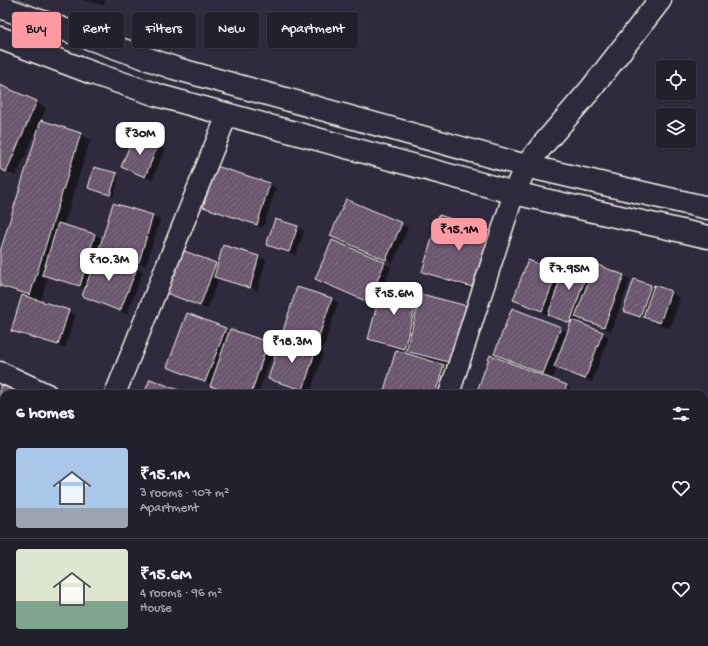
<!DOCTYPE html>
<meta charset="utf-8">
<style>
body{margin:0;font-family:"Gochi Hand",sans-serif;background:#2b2836;color:#f1f3f6;height:100vh;display:flex;flex-direction:column;font-size:15px;white-space:nowrap}
*{box-sizing:border-box;margin:0}
p{font-size:13px;color:#a3a3aa}
.icon{flex:none;width:22px;height:22px;fill:none;stroke:currentColor;stroke-width:2;stroke-linecap:round;stroke-linejoin:round}
.map{position:relative;flex:1;overflow:hidden}
.sheet{position:absolute;left:0px;top:390px;width:708px;height:256px;display:flex;flex-direction:column;background:#23202e;border-radius:12px 12px 0 0;box-shadow:0 1px 3px #0004,0 0 0 1px #403e4a}
.sheet>*{flex:none}
.hud{position:absolute;left:12px;top:12px;width:400px;height:36px;display:flex;gap:8px}
.controls{position:absolute;left:656px;top:60px;display:grid;gap:8px}
.controls a{display:grid;place-items:center;width:40px;height:40px;border-radius:4px;background:#23202e;box-shadow:0 1px 3px #0004,0 0 0 1px #403e4a;font-size:20px}
.price{position:absolute;translate:-50% -34px;padding:0 9px;border-radius:8px;background:#fff;color:#222;font-size:13px;line-height:26px;filter:drop-shadow(0 1px 2px #0008)}
.price::after{content:'';position:absolute;left:50%;top:24px;width:12px;height:9px;margin-left:-6px;background:inherit;clip-path:polygon(0 0,100% 0,50% 100%)}
.price.on{background:#ff9aa2;color:#111}
ul{padding:0;list-style:none}
li{display:flex;align-items:center;gap:12px;height:100px;padding:0 16px}
li+li{border-top:1px solid #403e4a}
li span{display:grid;place-items:center;flex:none;width:112px;height:80px;border-radius:4px;color:#555}
li>.icon{margin-inline-start:auto}
span .icon{width:48px;height:48px;fill:#fffc;stroke-width:1}
li b{font-size:17px}
h2{display:flex;justify-content:space-between;align-items:center;height:48px;padding:0 16px;font-size:17px}
.pill{padding:0 14px;border-radius:4px;background:#23202e;box-shadow:0 1px 3px #0004,0 0 0 1px #403e4a;font-size:14px;line-height:36px}
.pill.on{background:#ff9aa2;color:#111}
.map>svg:first-child{display:block}
.shadow{fill:#0007}
.building{fill:url(#building-hatch);stroke:#f4f1e8}
.lines{fill:none;stroke-linecap:round;stroke-linejoin:round}
.street-casing{stroke:#f4f1e8;stroke-width:23}
.secondary-casing{stroke:#f4f1e8;stroke-width:25}
.primary-casing{stroke:#f4f1e8;stroke-width:25}
.street{stroke:#2f2a3d;stroke-width:20}
.secondary{stroke:#2f2a3d;stroke-width:22}
.primary{stroke:#2f2a3d;stroke-width:22}
</style>
<div class="map">
<svg width="708" height="646" viewBox="0 0 708 646">
<defs>
<pattern id="building-hatch" width="6" height="6" patternUnits="userSpaceOnUse"><rect width="6" height="6" fill="#6a566e"/><path d="M-1 1l2-2M0 6l6-6M5 7l2-2" fill="none" stroke="#806f83"/></pattern>
</defs>
<rect width="100%" height="100%" fill="#2f2a3d"/>
<filter id="ink" filterUnits="userSpaceOnUse"><feTurbulence type="fractalNoise" baseFrequency=".025" numOctaves="2"/><feDisplacementMap in="SourceGraphic" scale="8" xChannelSelector="R" yChannelSelector="G"/><feConvolveMatrix kernelMatrix="1 2 1 2 8 2 1 2 1" color-interpolation-filters="sRGB"/></filter>
<g filter="url(#ink)">
<g class="shadow">
<polygon points="82,0 105,0 104,5"/>
<polygon points="0,86 36,102 46,108 16,176 0,169"/>
<polygon points="80,134 90,140 64,225 95,235 103,239 114,205 153,216 160,220 146,265 107,253 99,248 97,254 136,269 143,272 127,314 90,299 83,295 86,289 48,277 40,302 68,311 75,315 65,348 19,335 12,331 23,295 0,287 0,256"/>
<polygon points="134,136 158,146 165,150 152,180 129,170 122,167"/>
<polygon points="116,174 119,176 114,196 93,189"/>
<polygon points="269,184 276,188 263,228 211,210 204,206"/>
<polygon points="401,224 408,228 393,263 338,240 332,236"/>
<polygon points="297,227 304,231 296,255 274,248 268,244"/>
<polygon points="506,240 489,294 433,277 423,271"/>
<polygon points="182,251 219,265 259,257 266,260 257,291 222,280 255,290 255,288 221,278 221,280 219,278 207,309 174,296 167,293"/>
<polygon points="568,260 589,267 594,270 596,265 624,276 630,280 611,331 580,318 578,324 602,333 609,337 592,382 562,370 557,367 553,378 505,360 495,354 560,328 569,333 572,324 556,318 521,303 514,299 557,272 563,275"/>
<polygon points="384,263 391,267 384,285 418,294 421,295 466,369 431,360 431,361 444,365 450,369 443,394 384,394 417,356 411,352 375,343 369,339 380,296 379,296 375,305 323,282"/>
<polygon points="634,280 654,288 670,292 680,298 670,328 654,323 644,317 627,312"/>
<polygon points="331,299 338,303 323,348 290,337 283,333"/>
<polygon points="225,329 230,332 230,330 268,343 275,347 258,394 232,394 218,389 211,385 211,384 175,370 168,367"/>
<polygon points="282,339 316,350 323,354 310,393 276,382 269,379"/>
<polygon points="566,386 576,392 575,394 477,394"/>
<polygon points="0,551 4,553 4,591 2,596 0,596"/>
<polygon points="118,642 182,642 180,646 120,646"/>
<polygon points="245,642 272,642 271,646 244,646"/>
<polygon points="373,642 440,642 439,646 372,646"/>
</g>
<g class="building">
<polygon points="0,85 37,101 6,172 0,169"/>
<polygon points="41,120 81,133 30,295 0,286 0,252"/>
<polygon points="134,135 158,145 145,177 121,167"/>
<polygon points="216,166 270,183 257,225 203,207"/>
<polygon points="94,167 117,173 110,195 88,188"/>
<polygon points="346,199 402,223 386,260 330,236"/>
<polygon points="113,203 153,215 139,262 99,249"/>
<polygon points="439,215 496,233 479,289 422,272"/>
<polygon points="275,219 298,226 289,252 266,245"/>
<polygon points="58,223 95,234 80,286 42,275"/>
<polygon points="332,240 385,262 368,302 315,279"/>
<polygon points="223,245 259,256 250,288 214,277"/>
<polygon points="182,250 216,263 200,306 166,293"/>
<polygon points="98,253 137,268 120,311 82,296"/>
<polygon points="567,259 589,266 570,323 548,315"/>
<polygon points="528,260 558,271 542,311 513,300"/>
<polygon points="595,264 624,275 604,327 575,317"/>
<polygon points="634,279 651,285 640,317 623,311"/>
<polygon points="383,283 419,293 404,349 368,339"/>
<polygon points="654,285 671,291 660,323 643,317"/>
<polygon points="297,287 332,298 316,345 282,334"/>
<polygon points="421,294 471,307 456,364 406,351"/>
<polygon points="22,295 69,310 58,345 11,331"/>
<polygon points="512,308 561,327 543,374 494,354"/>
<polygon points="187,313 226,328 205,382 167,367"/>
<polygon points="572,320 603,332 585,379 554,367"/>
<polygon points="230,329 268,342 251,394 234,394 210,386"/>
<polygon points="281,338 316,349 303,390 268,379"/>
<polygon points="396,350 444,365 435,394 383,394"/>
<polygon points="490,355 567,385 563,394 476,394"/>
<polygon points="6,371 57,394 4,394 4,447 0,446 0,385"/>
<polygon points="150,379 181,391 179,394 144,394"/>
<polygon points="0,468 4,470 4,534 0,532"/>
<polygon points="0,550 4,552 4,563 0,572"/>
<polygon points="50,642 86,642 98,646 49,646"/>
<polygon points="117,642 137,642 136,646 119,646 116,645"/>
<polygon points="139,642 174,642 172,646 138,646"/>
<polygon points="244,642 256,642 269,646 243,646"/>
<polygon points="372,642 402,642 400,646 371,646"/>
<polygon points="404,642 433,642 431,646 403,646"/>
</g>
<g class="lines">
<defs>
<g id="street">
<polyline points="0,372 47,394"/>
<polyline points="115,394 227,115"/>
<polyline points="449,394 514,193"/>
<polyline points="0,468 4,470"/>
<polyline points="0,609 4,610"/>
<polyline points="92,642 103,646"/>
<polyline points="472,642 481,646"/>
<polyline points="10,646 11,642"/>
<polyline points="363,646 364,642"/>
</g>
<polyline id="secondary" points="514,193 526,166 541,147 591,89 660,0"/>
<g id="primary">
<polyline points="0,7 174,68 526,166 708,208"/>
<polyline points="0,38 95,74 160,96 514,193 708,237"/>
</g>
</defs>
<use href="#street" class="street-casing"/>
<use href="#secondary" class="secondary-casing"/>
<use href="#primary" class="primary-casing"/>
<use href="#street" class="street"/>
<use href="#secondary" class="secondary"/>
<use href="#primary" class="primary"/>
</g>
</g>
</svg>
<div class="controls">
<a><svg class="icon" aria-label="locate" viewBox="0 0 24 24"><circle cx="12" cy="12" r="6"/><path d="M12 2v4M12 18v4M2 12h4M18 12h4"/></svg></a>
<a><svg class="icon" aria-label="layers" viewBox="0 0 24 24"><path d="M12 4l9 5-9 5-9-5zM3 14l9 5 9-5"/></svg></a>
</div>
<b class="price" style="left:140px;top:156px">₹30M</b>
<b class="price on" style="left:459px;top:252px">₹15.1M</b>
<b class="price" style="left:109px;top:282px">₹10.3M</b>
<b class="price" style="left:569px;top:291px">₹7.95M</b>
<b class="price" style="left:394px;top:316px">₹15.6M</b>
<b class="price" style="left:292px;top:364px">₹18.3M</b>
<div class="hud">
<a class="pill on">Buy</a>
<a class="pill">Rent</a>
<a class="pill">Filters</a>
<a class="pill">New</a>
<a class="pill">Apartment</a>
</div>
<section class="sheet">
<h2>6 homes<svg class="icon" aria-label="filters" viewBox="0 0 24 24"><path d="M4 7h16M4 17h16"/><circle cx="9" cy="7" r="2"/><circle cx="15" cy="17" r="2"/></svg></h2>
<ul>
<li><span style="background:linear-gradient(#a9c7e8 75%,#9aa5b1 0)"><svg class="icon" aria-label="home" viewBox="0 0 24 24"><path d="M3 11l9-7 9 7M6 9v11h12V9"/></svg></span><div><b>₹15.1M</b><p>3 rooms · 107 m²</p><p>Apartment</p></div><svg class="icon" aria-label="heart" viewBox="0 0 24 24"><path d="M12 20l-8-8c-3-5 5-10 8-4 3-6 11-1 8 4z"/></svg></li>
<li><span style="background:linear-gradient(#dfe7d0 65%,#7fa58c 0)"><svg class="icon" aria-label="home" viewBox="0 0 24 24"><path d="M3 11l9-7 9 7M6 9v11h12V9"/></svg></span><div><b>₹15.6M</b><p>4 rooms · 96 m²</p><p>House</p></div><svg class="icon" aria-label="heart" viewBox="0 0 24 24"><path d="M12 20l-8-8c-3-5 5-10 8-4 3-6 11-1 8 4z"/></svg></li>
</ul>
</section>
</div>
